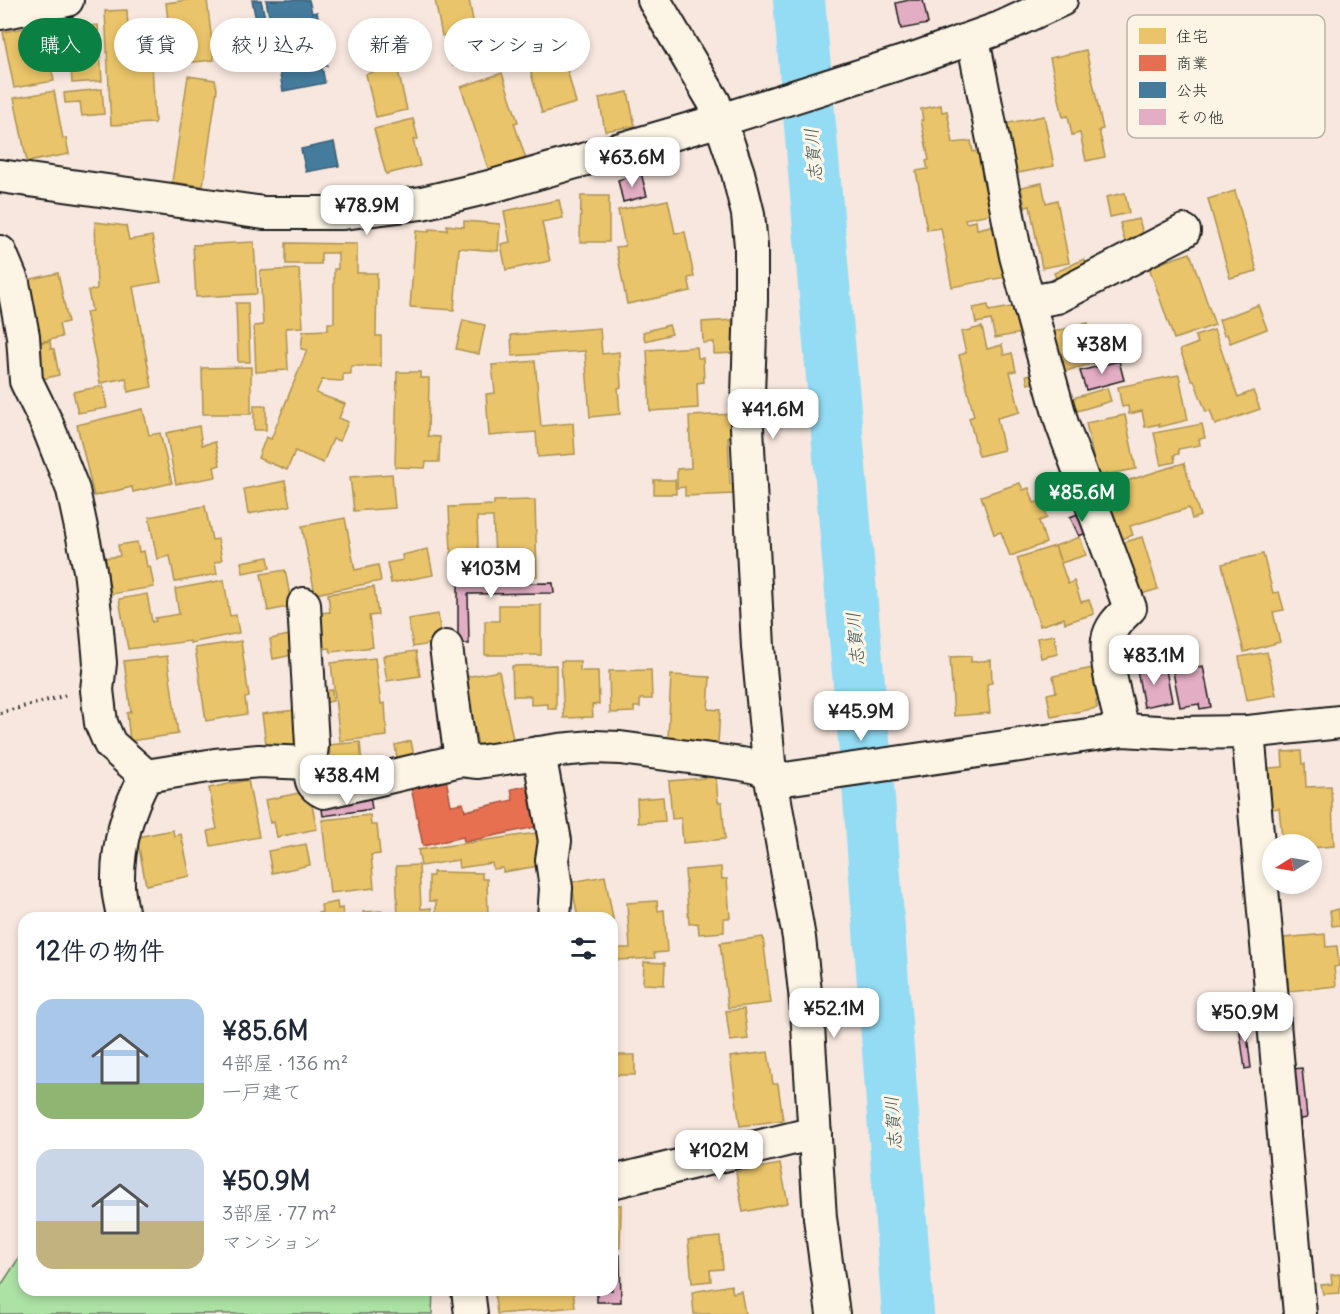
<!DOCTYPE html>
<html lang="ja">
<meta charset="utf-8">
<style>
body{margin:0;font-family:Delius,"Klee One",sans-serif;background:#f2f2f3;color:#1f2937;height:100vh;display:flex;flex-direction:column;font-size:22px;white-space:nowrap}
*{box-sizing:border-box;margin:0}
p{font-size:20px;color:#747a83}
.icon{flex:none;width:33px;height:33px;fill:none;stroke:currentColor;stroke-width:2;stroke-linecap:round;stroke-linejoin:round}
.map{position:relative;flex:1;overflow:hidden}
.drawer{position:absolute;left:18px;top:912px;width:600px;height:384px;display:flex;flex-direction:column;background:#fff;border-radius:18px;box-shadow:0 3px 9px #0003}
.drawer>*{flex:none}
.guide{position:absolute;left:18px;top:18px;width:600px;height:54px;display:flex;gap:12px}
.needle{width:39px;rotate:259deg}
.tools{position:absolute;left:1262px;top:834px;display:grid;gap:12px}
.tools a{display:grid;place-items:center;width:60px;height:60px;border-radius:50%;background:#fff;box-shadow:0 3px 9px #0003;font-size:30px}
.price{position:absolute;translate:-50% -51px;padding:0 14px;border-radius:12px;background:#fff;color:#222;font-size:20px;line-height:39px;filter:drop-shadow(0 2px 3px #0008)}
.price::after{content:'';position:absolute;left:50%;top:36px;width:18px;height:14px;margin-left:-9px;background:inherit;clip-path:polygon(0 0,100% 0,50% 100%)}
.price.selected{background:#0b8043;color:#fff}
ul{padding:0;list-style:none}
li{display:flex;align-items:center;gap:18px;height:150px;padding:0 18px}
li span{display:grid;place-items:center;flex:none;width:168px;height:120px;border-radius:18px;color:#555}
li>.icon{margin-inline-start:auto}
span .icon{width:72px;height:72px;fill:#fffc;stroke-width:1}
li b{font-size:26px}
h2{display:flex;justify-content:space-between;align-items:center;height:72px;padding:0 18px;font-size:26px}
.pill{padding:0 21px;border-radius:27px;background:#fff;box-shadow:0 3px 9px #0003;font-size:21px;line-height:54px}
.pill.selected{background:#0b8043;color:#fff}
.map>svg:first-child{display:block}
.green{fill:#ace2a4;stroke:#647f60;stroke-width:1.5}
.homes{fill:#e9c46a;stroke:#ac9253;stroke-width:1.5}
.shops{fill:#e76f51;stroke:#aa5641;stroke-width:1.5}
.public{fill:#457b9d;stroke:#395e76;stroke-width:1.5}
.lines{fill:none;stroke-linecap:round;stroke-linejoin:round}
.river{stroke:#93dcf4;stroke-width:52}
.building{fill:#e3adc4;stroke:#1c1c1c;stroke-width:1.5}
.minor-casing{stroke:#1c1c1c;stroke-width:36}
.path{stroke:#1c1c1c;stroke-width:4;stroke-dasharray:1.5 4.5;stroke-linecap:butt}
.minor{stroke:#fcf5e5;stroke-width:32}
.labels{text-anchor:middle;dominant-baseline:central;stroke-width:6;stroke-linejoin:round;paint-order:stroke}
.water-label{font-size:18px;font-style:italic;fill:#40565d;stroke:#fcf5e5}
.key{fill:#fcf5e5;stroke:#b9b4a9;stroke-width:1.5}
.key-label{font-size:16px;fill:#1c1c1c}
</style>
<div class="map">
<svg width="1340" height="1314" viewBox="0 0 1340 1314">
<rect width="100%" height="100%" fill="#f7e7de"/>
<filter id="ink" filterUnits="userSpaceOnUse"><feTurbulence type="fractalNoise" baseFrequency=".0167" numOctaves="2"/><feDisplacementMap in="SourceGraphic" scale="12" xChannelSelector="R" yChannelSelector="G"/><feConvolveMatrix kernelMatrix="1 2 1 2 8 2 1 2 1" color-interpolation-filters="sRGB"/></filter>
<g filter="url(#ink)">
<polygon class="green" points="24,1250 24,1290 433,1290 432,1314 0,1314 0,1287"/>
<g class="homes">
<polygon points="188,0 207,0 214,60 173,64 166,3"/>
<polygon points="435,0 469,0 475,30 442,36"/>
<polygon points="127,10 129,45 151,43 155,123 111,125 105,11"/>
<polygon points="70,20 72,31 45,36 54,81 14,88 3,32"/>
<polygon points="98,25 102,81 72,83 70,48 79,48 77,27"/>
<polygon points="559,39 576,103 542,113 524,48"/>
<polygon points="476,40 480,61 453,66 449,45"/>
<polygon points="1086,50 1103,129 1099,130 1105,157 1086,161 1080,133 1072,135 1068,116 1063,117 1050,58"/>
<polygon points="397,66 407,110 376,117 366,74"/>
<polygon points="502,73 518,122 514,123 526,159 489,171 461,87"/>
<polygon points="188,76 215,80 217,89 203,186 172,182"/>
<polygon points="102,89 104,114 82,116 80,102 65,103 64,93"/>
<polygon points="54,91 63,139 66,138 69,154 27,162 14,98"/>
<polygon points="628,92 635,126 605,131 599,98"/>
<polygon points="941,105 942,112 947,111 953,143 971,141 973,152 980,150 990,214 965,219 966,223 976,221 977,229 996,225 1006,277 952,287 941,228 927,230 916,171 928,169 926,161 929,160 921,120 923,120 921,109"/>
<polygon points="1044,116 1054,166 1013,174 1004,124"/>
<polygon points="413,119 418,139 413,140 420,166 386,174 374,129"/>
<polygon points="1042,183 1046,203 1057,200 1069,263 1042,268 1030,206 1025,207 1021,187"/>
<polygon points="1235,191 1257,271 1230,278 1208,199"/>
<polygon points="1125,193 1129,213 1110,217 1106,197"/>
<polygon points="581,196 609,196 609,242 580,242"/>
<polygon points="559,200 563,218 542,222 550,261 506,270 501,244 510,242 504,211"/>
<polygon points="668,200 675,233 685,232 694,277 688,278 691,291 627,304 616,247 625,246 618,210"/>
<polygon points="1139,219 1147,249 1128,254 1120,223"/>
<polygon points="464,221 500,224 498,251 459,248 454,310 410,307 416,231 429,232 429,229 447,230 447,225 464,227"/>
<polygon points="95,222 126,226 129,240 152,236 161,282 133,287 152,387 128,392 126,378 100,383 86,312 92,311 88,291 97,289"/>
<polygon points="254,242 257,294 196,297 193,245"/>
<polygon points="286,243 357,244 357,273 377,273 376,336 381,336 381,366 351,366 351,374 343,374 343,381 322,380 316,393 345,404 339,418 348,422 340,441 333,439 323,463 295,451 287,470 258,458 266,437 271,439 307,350 301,349 303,331 328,330 328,323 334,323 334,269 338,269 338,253 321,253 321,264 286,264"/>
<polygon points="1190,253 1215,325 1174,339 1149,267"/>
<polygon points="1084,259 1090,272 1057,280 1054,273"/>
<polygon points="299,269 303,327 286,328 288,370 256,372 254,326 263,325 260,271"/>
<polygon points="58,273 68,322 59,324 62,337 40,342 27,280"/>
<polygon points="236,303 248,303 250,362 238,362"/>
<polygon points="988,305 989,311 1017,306 1022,333 995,338 991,320 976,323 973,308"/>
<polygon points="1258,305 1267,329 1230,343 1227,334 1224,335 1219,320"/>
<polygon points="463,320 485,325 479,354 456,349"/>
<polygon points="732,320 734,353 714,354 714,342 703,343 702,322"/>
<polygon points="1088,323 1098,362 1059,373 1049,333"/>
<polygon points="669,325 672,334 645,341 643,332"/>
<polygon points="982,327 987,349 1002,345 1004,355 1012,353 1016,371 1010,372 1020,412 997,418 1004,450 979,456 969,418 974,416 959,355 966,353 961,332"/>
<polygon points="600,328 602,354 619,352 621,387 618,388 620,414 590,417 585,351 512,356 511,335"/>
<polygon points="1214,330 1238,397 1253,391 1260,409 1215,425 1210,410 1206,412 1194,380 1192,381 1180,350 1198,343 1195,336"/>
<polygon points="50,341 51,349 54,349 59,375 42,379 34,344"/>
<polygon points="697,347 698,358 703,358 704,382 697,383 698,408 650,411 647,350"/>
<polygon points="535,361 541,426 573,423 575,454 538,457 536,432 489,436 486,394 495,393 492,365"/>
<polygon points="251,367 251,414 203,414 202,368"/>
<polygon points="397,372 420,372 420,378 429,378 428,436 440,437 439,462 426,462 425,468 395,467"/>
<polygon points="1033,374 1036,382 1028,384 1026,375"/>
<polygon points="1179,375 1188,420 1159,427 1159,424 1145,427 1142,411 1129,414 1128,406 1122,407 1118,387"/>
<polygon points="103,386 107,408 78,413 73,392"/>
<polygon points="1107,388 1111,401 1077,411 1073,398"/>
<rect x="254" y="406" width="12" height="24"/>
<polygon points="143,409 149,435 160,433 172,483 133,492 132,487 94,496 77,425"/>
<polygon points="737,414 737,437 728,437 730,484 735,484 735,494 685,496 685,487 677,488 677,469 691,468 689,416"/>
<polygon points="1125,415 1136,469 1097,476 1086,423"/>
<polygon points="1202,424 1205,438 1199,439 1200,445 1178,449 1179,454 1174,455 1175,462 1161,465 1154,433"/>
<polygon points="199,426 202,445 215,442 220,465 214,467 216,477 176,484 166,433"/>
<polygon points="1184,463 1200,516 1192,519 1189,508 1130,526 1133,535 1115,541 1098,485 1116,480 1117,484"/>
<polygon points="1066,472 1076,499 1052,508 1042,481"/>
<polygon points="392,474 395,508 354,511 350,477"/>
<polygon points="654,480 675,480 676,494 654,494"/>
<polygon points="285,481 290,506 248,514 244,489"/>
<polygon points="1020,483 1023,490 1029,488 1034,503 1041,501 1047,518 1039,521 1046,543 1010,556 1001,532 994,534 981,496"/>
<polygon points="535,500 537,576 496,577 493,517 477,517 479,573 452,574 449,507 494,505 494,501"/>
<polygon points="205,506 212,540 218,539 222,560 215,562 217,574 175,582 170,556 157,559 149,517"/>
<polygon points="345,518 355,570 378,565 381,581 315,594 302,526"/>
<polygon points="1080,537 1086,555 1061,563 1055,546"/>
<polygon points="1142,537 1158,589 1138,595 1122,543"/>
<polygon points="137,542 139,552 144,551 147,567 150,566 154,587 111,594 105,558 120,556 118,545"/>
<polygon points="1055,546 1068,584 1074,581 1081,602 1089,600 1094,614 1065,623 1064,618 1040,626 1017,558"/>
<polygon points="428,549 433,575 391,583 387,563 403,560 402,555"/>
<polygon points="1263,554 1273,593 1279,592 1284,610 1273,612 1280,642 1244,652 1222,564"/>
<polygon points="268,557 270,568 243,573 241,562"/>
<polygon points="285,570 292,606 268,611 261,574"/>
<polygon points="224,580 230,616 236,615 239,633 190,643 190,641 128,649 119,599 147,594 152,622 156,621 155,618 179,614 175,589"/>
<polygon points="374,587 378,615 369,616 373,647 331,652 330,648 322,649 319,630 322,629 320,613 330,612 328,594"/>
<polygon points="499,605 541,605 541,655 485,655 485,621 499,621"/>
<polygon points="438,614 442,642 413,647 408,619"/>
<polygon points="294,634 298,654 273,659 270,639"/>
<polygon points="1054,635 1058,654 1041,658 1037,638"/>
<polygon points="241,641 249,697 245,698 247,714 206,721 195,648"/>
<polygon points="416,651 420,676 387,681 383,656"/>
<polygon points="1267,652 1276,695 1247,700 1239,657"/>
<polygon points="167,656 178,734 130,741 127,713 131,712 124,661"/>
<polygon points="971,656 971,662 991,660 992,683 987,684 990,713 954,716 950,657"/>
<polygon points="375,658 381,704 385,703 387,736 340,741 331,663"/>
<polygon points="561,661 580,661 580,671 598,671 599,704 592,705 593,717 564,718"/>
<polygon points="556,665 556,709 548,709 548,704 531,705 531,696 513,696 512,666"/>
<polygon points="1098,667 1101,700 1096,701 1097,708 1051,717 1047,694 1056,692 1053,676"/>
<polygon points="651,670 652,699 640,699 640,707 634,707 634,712 610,713 609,671"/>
<polygon points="499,671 514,744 479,751 465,677"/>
<polygon points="671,675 710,677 708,709 720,710 718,743 668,740"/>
<polygon points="332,690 333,701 323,703 321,691"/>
<polygon points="295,710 300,746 267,751 262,714"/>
<polygon points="411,741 415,761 398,764 395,745"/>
<polygon points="360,742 363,774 337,777 336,771 332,772 329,745"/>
<polygon points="1301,751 1302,764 1305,764 1306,787 1331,786 1334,846 1311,848 1311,844 1292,844 1292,836 1282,837 1279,808 1272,809 1269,768 1283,767 1282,752"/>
<polygon points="716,777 718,802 722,802 725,839 683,843 681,818 672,819 669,781"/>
<polygon points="248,780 259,837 211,846 208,831 217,829 209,788"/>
<polygon points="309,791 317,829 277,837 274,822 270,823 265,800"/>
<polygon points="663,797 665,821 638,823 637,799"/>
<polygon points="370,815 371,825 377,825 380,854 371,855 374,888 330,893 322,820"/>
<polygon points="173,830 174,836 181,834 190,876 146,885 137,837"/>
<polygon points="536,833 538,845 546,843 538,866 503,872 503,868 493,869 492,863 459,868 458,860 421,866 418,850"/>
<polygon points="306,844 310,865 272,873 268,851"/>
<polygon points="419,865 421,909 431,908 431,918 398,918 396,866"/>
<polygon points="721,867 722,879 727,879 730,918 724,918 724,932 699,934 698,923 689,924 685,870"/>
<polygon points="433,872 482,873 482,879 487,879 488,918 436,918 436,901 429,901 429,876 433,876"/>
<polygon points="605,876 615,929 612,929 612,918 578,918 571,882"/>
<polygon points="657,901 658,911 664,910 667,952 654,953 655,958 618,960 617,948 630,948 627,903"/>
<polygon points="337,902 338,909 342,908 344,918 319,918 318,913 322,912 321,905"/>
<polygon points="1339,909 1340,925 1332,926 1330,911"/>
<polygon points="383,911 384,918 363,918 363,912"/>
<polygon points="1325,934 1326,947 1337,946 1339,966 1334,967 1336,986 1289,991 1284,938"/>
<polygon points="763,937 771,1003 728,1008 720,943"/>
<polygon points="644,962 665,963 664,985 643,984"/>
<rect x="612" y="975" width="2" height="65"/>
<polygon points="744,1009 748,1039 730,1041 726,1011"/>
<polygon points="768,1052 773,1084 778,1084 783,1120 740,1126 730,1057"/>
<rect x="612" y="1055" width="23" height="20"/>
<polygon points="780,1164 788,1203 743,1212 736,1172"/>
<polygon points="612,1205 621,1205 620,1248 612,1248"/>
<polygon points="720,1237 723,1269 710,1270 711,1281 692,1283 688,1240"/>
<polygon points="1340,1274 1340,1293 1323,1294 1321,1285 1332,1284 1331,1275"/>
<polygon points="731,1285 733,1293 741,1291 745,1314 694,1314 692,1292"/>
<polygon points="494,1290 535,1290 535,1292 573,1290 575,1307 497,1314"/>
</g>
<polygon class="shops" points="446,779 451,805 463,803 465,811 513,800 511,789 537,784 545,825 464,842 463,837 423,846 411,787"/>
<g class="public">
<polygon points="252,0 261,0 265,18 256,20"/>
<polygon points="266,0 309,0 312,13 317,12 327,66 322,67 325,83 283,91"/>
<polygon points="334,142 339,166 306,172 301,149"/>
</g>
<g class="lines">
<polyline class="river" points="799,0 869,798 908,1314"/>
</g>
<g class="building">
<polygon points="909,0 923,0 928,24 901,29 896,3"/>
<polygon points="641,173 647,196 623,202 618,180"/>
<polygon points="1119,361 1124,380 1086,390 1080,371"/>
<polygon points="1085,511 1093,530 1079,536 1070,517"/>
<polygon points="553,583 554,593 468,594 469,644 458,644 458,584"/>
<polygon points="1165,665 1172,701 1144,707 1137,670"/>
<polygon points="1203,666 1211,707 1200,709 1199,704 1180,707 1173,672"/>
<polygon points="370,796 372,809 323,816 321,803"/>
<polygon points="1245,1018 1251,1068 1245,1069 1238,1019"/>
<polygon points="1302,1068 1307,1118 1297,1120 1292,1069"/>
<polygon points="612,1255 620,1255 621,1302 597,1302 597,1290 612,1290"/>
</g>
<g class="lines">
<defs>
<g id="minor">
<polyline points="654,0 714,102 738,173 748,214 751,246 751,300 747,427 758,647 770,773 799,938 807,1010 820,1218 833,1314"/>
<polyline points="0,13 67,0"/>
<path d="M973,39L1016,256L1062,424L1130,608C1121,617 1110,626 1108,640C1105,666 1117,704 1123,730"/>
<polyline points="0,176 264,213 343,213 422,203 489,187 721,120 916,58 1000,28 1061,0"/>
<path d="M0,252L13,283L23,336L26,381L47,424L73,490L90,570L97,630L100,663L97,690L101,723L110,744L146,776L215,765L259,761L310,763C311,778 309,785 324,792L461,760L478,762L559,750L593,747L620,748L742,764L756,767L785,779L1123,730L1176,733L1248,732L1340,722"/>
<polyline points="1029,302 1057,297 1184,231"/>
<polyline points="304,604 312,745 310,763"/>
<polyline points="446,647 461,760"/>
<polyline points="1248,732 1300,1314"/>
<polyline points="539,753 555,841 552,860 556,888 554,918"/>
<path d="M123,918C122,907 118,896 118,885C117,846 127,810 146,776"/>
<polyline points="612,1182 815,1133"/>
<polyline points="468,1290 471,1314"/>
</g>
</defs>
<use href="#minor" class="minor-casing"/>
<polyline class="path" points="0,713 67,695"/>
<use href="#minor" class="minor"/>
</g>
</g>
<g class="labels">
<g class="water-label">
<text transform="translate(813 155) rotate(-95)">志賀川</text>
<text transform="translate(855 639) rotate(-95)">志賀川</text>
<text transform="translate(893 1123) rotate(-94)">志賀川</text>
</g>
</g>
<rect x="1127" y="15" width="198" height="123" rx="9" class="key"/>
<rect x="1139" y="28" width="27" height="16" fill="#e9c46a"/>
<rect x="1139" y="55" width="27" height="16" fill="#e76f51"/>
<rect x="1139" y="82" width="27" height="16" fill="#457b9d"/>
<rect x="1139" y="109" width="27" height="16" fill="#e3adc4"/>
<g class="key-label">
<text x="1176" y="42">住宅</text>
<text x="1176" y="69">商業</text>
<text x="1176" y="96">公共</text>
<text x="1176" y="123">その他</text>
</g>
</svg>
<div class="tools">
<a><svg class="needle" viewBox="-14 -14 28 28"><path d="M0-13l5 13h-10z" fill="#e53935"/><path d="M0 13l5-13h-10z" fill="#747a83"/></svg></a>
</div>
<b class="price" style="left:632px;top:188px">¥63.6M</b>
<b class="price" style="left:367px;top:236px">¥78.9M</b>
<b class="price" style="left:1102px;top:375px">¥38M</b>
<b class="price" style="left:773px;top:440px">¥41.6M</b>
<b class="price selected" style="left:1082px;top:523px">¥85.6M</b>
<b class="price" style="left:491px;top:599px">¥103M</b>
<b class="price" style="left:1154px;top:686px">¥83.1M</b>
<b class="price" style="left:861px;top:742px">¥45.9M</b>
<b class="price" style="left:347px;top:806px">¥38.4M</b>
<b class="price" style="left:834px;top:1039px">¥52.1M</b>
<b class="price" style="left:1245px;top:1043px">¥50.9M</b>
<b class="price" style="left:719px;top:1181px">¥102M</b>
<div class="guide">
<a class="pill selected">購入</a>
<a class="pill">賃貸</a>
<a class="pill">絞り込み</a>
<a class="pill">新着</a>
<a class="pill">マンション</a>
</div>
<section class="drawer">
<h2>12件の物件<svg class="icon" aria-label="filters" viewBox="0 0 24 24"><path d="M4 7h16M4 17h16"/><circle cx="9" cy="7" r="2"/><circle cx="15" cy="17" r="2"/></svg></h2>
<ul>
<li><span style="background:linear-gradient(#a9c7e8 70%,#8fb573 0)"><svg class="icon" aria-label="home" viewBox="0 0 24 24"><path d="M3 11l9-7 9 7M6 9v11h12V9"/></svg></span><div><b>¥85.6M</b><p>4部屋 · 136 m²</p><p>一戸建て</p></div></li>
<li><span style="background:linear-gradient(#c9d6e8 60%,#c2b280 0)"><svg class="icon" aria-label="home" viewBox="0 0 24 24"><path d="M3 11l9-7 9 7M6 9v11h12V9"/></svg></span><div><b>¥50.9M</b><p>3部屋 · 77 m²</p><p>マンション</p></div></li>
</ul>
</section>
</div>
